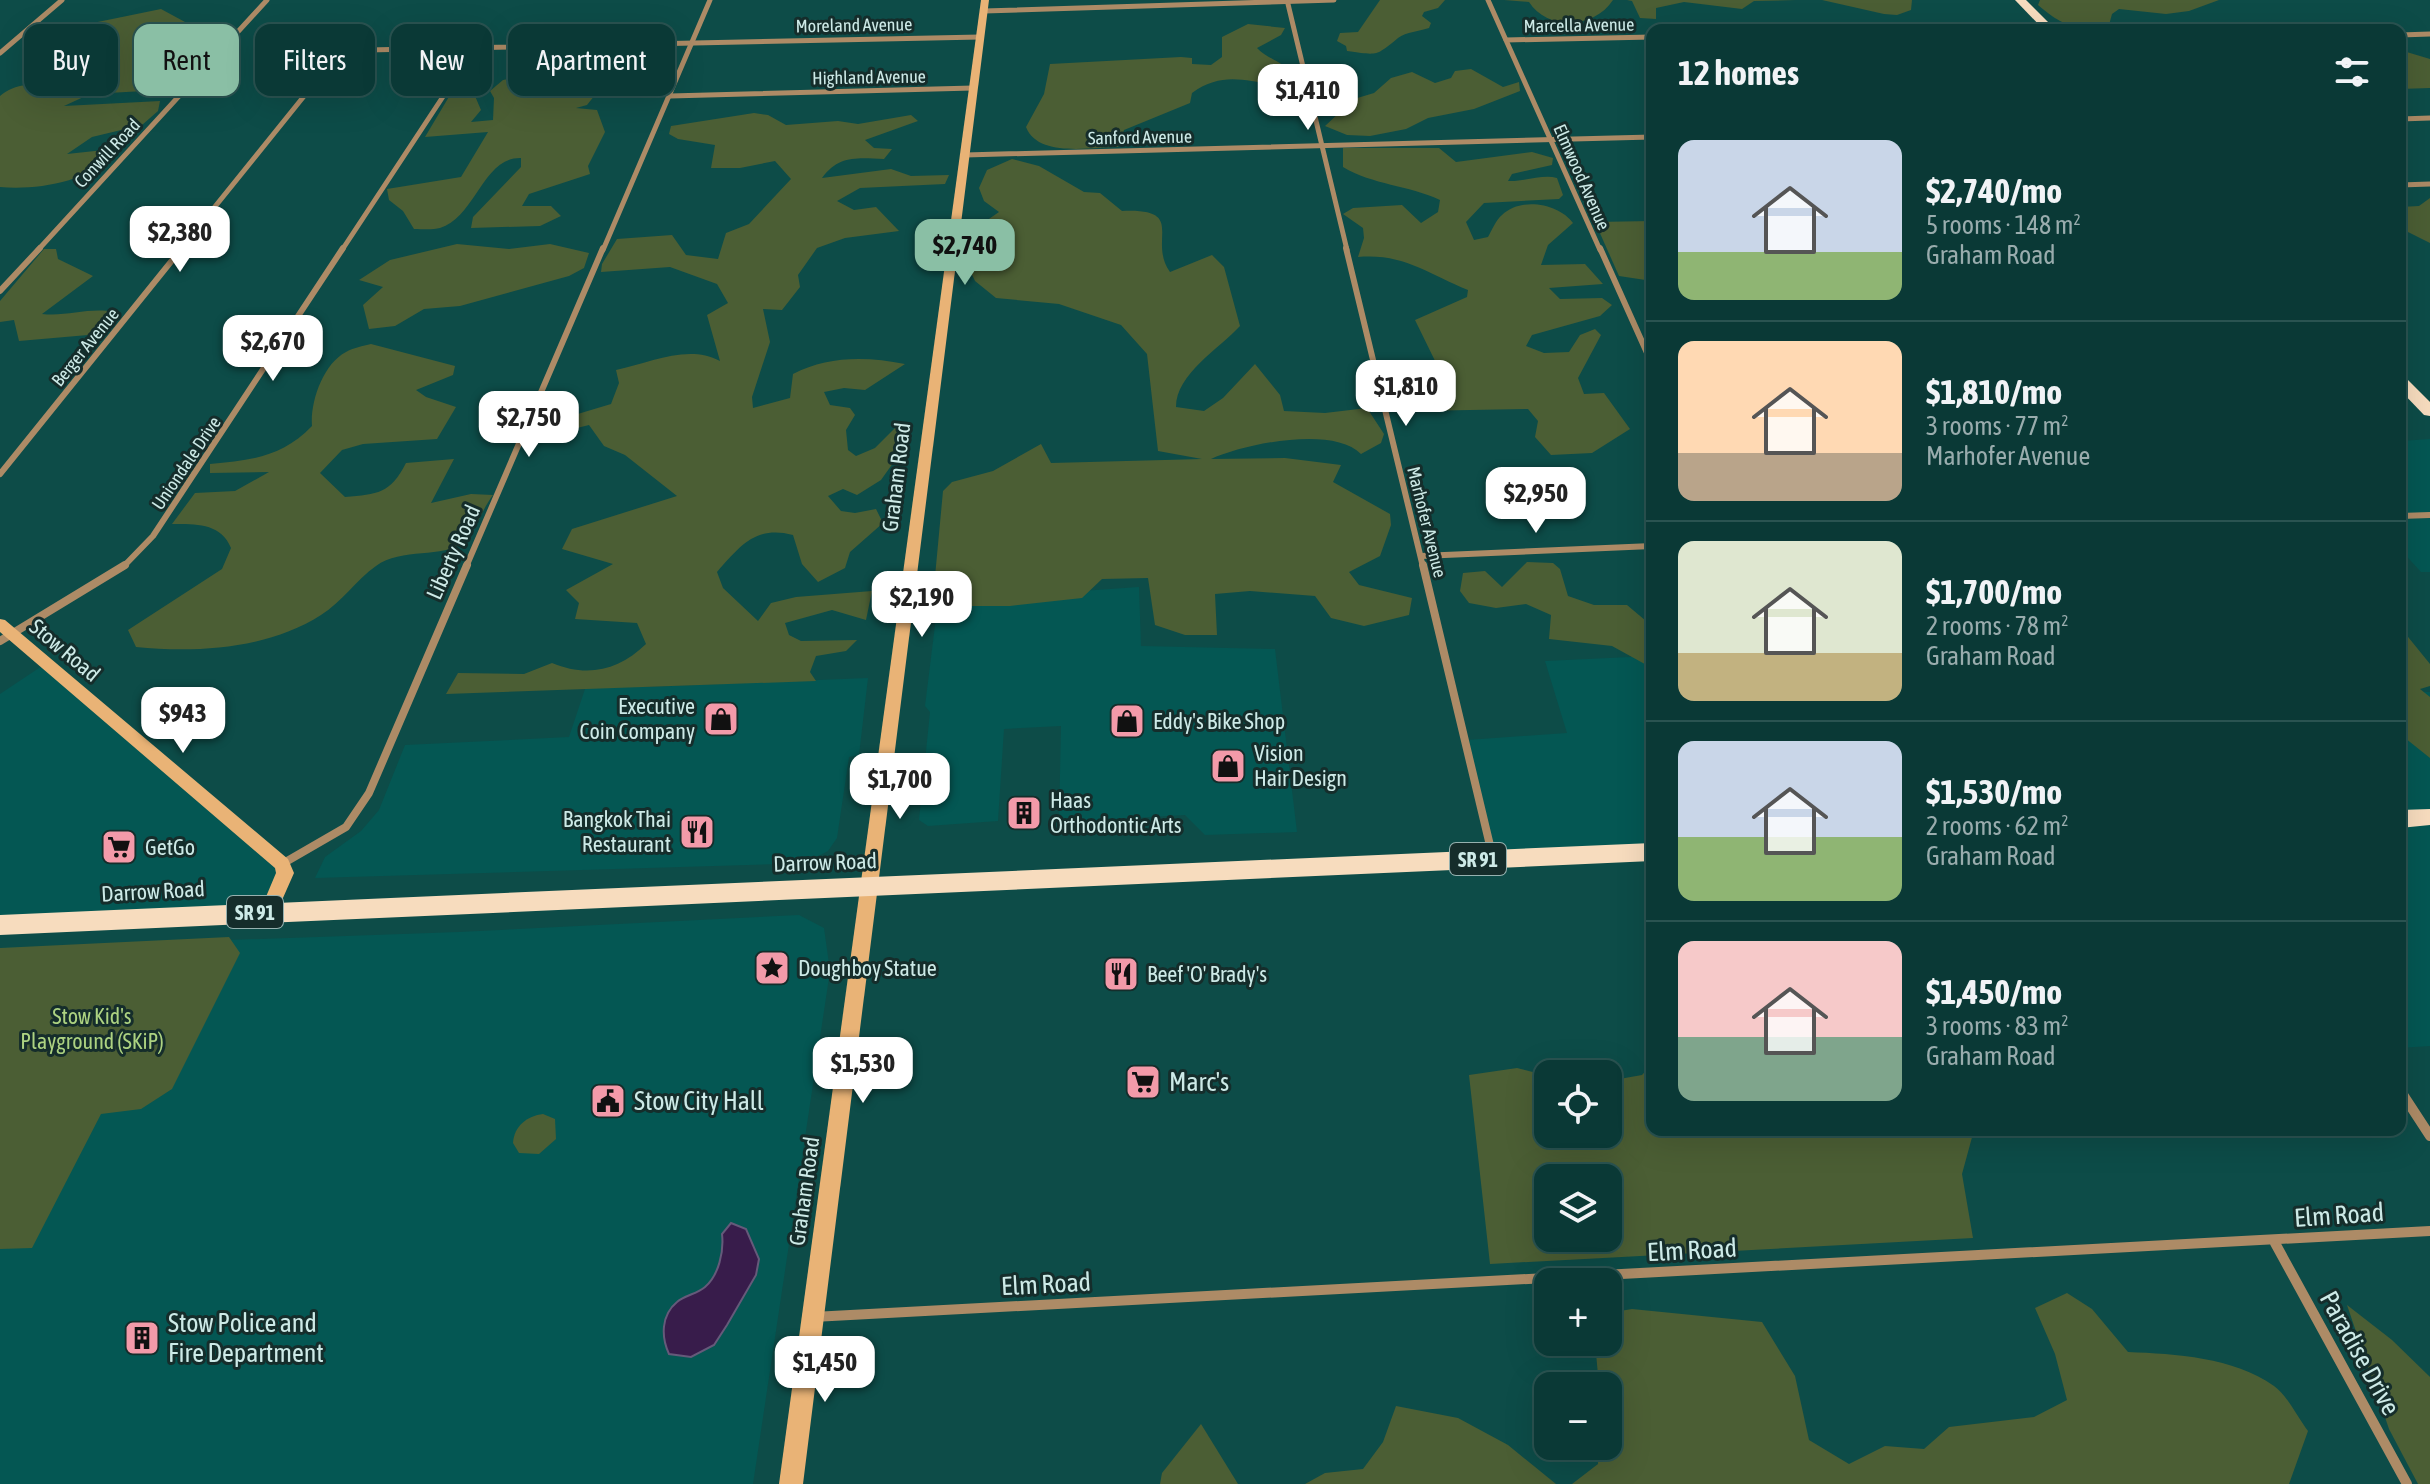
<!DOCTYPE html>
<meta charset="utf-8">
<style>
body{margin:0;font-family:"Asap Condensed",sans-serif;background:#13403e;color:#f1f3f6;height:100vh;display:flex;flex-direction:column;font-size:30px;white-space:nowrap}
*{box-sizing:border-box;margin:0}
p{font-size:26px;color:#99acad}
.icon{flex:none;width:44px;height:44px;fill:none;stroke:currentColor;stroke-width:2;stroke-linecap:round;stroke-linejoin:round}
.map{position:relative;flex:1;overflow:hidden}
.drawer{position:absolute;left:1646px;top:24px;width:760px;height:1112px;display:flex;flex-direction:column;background:#0a3936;border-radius:16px;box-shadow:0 8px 32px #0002,0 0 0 2px #2a5351}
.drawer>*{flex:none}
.guide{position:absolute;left:24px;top:24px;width:760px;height:72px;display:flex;gap:16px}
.controls{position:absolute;left:1534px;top:1060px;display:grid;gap:16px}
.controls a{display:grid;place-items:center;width:88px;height:88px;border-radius:16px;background:#0a3936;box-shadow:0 8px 32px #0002,0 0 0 2px #2a5351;font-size:40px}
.price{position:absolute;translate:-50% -68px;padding:0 18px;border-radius:16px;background:#fff;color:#222;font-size:26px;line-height:52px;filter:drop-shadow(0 2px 4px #0008)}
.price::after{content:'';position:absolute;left:50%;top:48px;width:24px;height:18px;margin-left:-12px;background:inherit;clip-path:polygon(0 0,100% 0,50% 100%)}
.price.current{background:#8abfa5;color:#111}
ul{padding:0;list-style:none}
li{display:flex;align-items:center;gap:24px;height:200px;padding:0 32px}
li+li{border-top:2px solid #2a5351}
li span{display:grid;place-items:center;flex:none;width:224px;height:160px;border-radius:16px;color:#555}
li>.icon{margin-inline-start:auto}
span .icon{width:96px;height:96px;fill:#fffc;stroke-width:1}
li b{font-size:34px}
h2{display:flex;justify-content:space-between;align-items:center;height:96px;padding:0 32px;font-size:34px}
.pill{padding:0 28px;border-radius:16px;background:#0a3936;box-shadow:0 8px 32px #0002,0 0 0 2px #2a5351;font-size:28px;line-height:72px}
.pill.current{background:#8abfa5;color:#111}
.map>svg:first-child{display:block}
.built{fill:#045753}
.green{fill:#4b5e34;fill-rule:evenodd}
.water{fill:#381c4b;stroke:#655a7a;stroke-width:2}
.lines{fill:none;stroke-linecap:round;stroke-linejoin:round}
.street-far3{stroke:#ad8b66;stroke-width:5}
.street-far2{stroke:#ad8b66;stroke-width:6}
.street-far1{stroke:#ad8b66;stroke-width:8}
.street{stroke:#ad8b66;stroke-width:10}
.secondary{fill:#e9b376;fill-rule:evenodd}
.primary{fill:#f7dcbe;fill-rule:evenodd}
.labels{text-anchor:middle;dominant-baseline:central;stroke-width:6;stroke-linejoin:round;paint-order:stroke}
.far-street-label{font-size:18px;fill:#cdeae7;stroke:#152d2b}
.shield{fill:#152d2b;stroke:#96b1af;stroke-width:2}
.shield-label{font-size:20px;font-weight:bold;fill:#cdeae7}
.street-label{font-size:22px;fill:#cdeae7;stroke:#152d2b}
.poi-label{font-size:22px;fill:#cdeae7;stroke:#152d2b;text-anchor:start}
.park-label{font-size:22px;fill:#add381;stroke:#152d2b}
.near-poi-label{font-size:26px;fill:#cdeae7;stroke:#152d2b;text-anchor:start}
.near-street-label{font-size:26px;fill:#cdeae7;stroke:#152d2b}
</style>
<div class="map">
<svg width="2430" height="1484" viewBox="0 0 2430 1484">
<rect width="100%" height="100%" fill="#0d4c48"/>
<g class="built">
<polygon points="2430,439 2430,572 2421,572 2400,549 2400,441"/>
<polygon points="1139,587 1141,646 1275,649 1297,832 1205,835 1185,815 1059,822 1061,726 1004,729 998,821 928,826 919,820 930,712 925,706 938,601"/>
<polygon points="1652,656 1652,852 1493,864 1467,740 1567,733 1545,661"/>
<polygon points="42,666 280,867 264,908 0,920 0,694"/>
<polygon points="868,678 859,755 849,757 837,838 828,851 815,858 781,864 315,878 325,857 361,831 379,810 405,745 569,737 586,686 648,687"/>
<polygon points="2400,692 2430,692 2430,1046 2400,1048"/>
<polygon points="799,915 824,928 830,971 753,1484 0,1484 0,948 459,932"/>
</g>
<g class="green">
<path d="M1380,0H1445L1438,8L1424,12L1422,16L1431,23L1429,28C1420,31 1406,32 1398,38C1375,57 1378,55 1347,51L1346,46L1337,41L1340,33L1358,32Z"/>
<path d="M1504,0H1613C1594,29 1548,31 1529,2Z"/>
<polygon points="1627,0 1796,0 1754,1 1742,9 1684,2 1656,8 1656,19 1640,18 1632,1"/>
<polygon points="1822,0 1912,0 1911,10 1897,15 1884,14"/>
<path d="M2040,0H2219L2189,11L2166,14L2119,9L2112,14L2109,25C2070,26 2068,30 2038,5Z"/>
<path d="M161,9L185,22L141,43L137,56L141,68L184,75L180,89L90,94L64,106L160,101L158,111L142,125L92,137L67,154L104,150L112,154C88,183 36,190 0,187V96C15,83 36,84 55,80C80,75 101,53 114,33L87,31L83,25Z"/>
<path d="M1248,24L1285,28L1281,35L1257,48C1270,62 1293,62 1294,86C1254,86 1228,67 1192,93L1190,103L1124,130L1118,147C1091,147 1038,158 1026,127L1044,94L1050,64L1181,57L1192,58V64L1211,65L1222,57V37Z"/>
<polygon points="2400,50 2430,59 2430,88 2400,89"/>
<polygon points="1471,69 1503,87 1519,82 1520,91 1474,109 1428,118 1406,129 1370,136 1347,135 1325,126 1354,99 1374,93 1391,78 1412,72 1435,83 1451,78 1455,71"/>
<path d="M532,75L541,87L579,89L595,95L587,105L576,108L597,110L605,132L588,166L590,174L529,194L522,206H551L561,216L540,226L471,228L473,217L521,167V158C483,157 475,218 440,228C433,230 422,229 414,229L403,211L389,200L387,189L461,177L488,132L425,137L450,95L475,96L481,110L471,122L493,120L494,98L490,91L503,80Z"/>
<path d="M754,113L768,115L786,125L838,121L858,124L911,115L918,121L865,140L874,148L892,149L884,159C857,158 839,155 822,178L891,169L911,176L949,175L945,184L860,188L837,201L854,210L876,207L899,231L845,238L817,248L798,275L800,287L782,310L763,309L770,342L752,397L753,408L790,398L793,374C827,356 866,356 905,364L865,390L844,388L824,392L830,405L850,408L855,415L846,430L848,450L856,456L875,448L897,426L903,449L881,480L857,495L843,489L828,496L841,511L855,513L876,509L883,523L850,552L845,568L818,582L802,564L793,535C756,525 740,546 717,572L723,588L758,621L771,603L796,597L872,591L866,620L832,610L785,623L789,635L801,641L857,640L846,651L816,656L810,672L816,681L446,694L458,673L524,674L552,663C588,678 619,670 646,644L637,623L575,619L579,603L566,590L613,564L562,549L572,529L677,496L625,455L604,446L589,425L537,438L551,422L611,404L619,383L616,370C651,363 687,344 720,361L707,315L728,303L717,284L670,267L601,272L602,264L617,239L672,235L686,255L718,259L726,233L749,224L791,179L775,161L740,168H711L715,145L678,139L669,134L671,126Z"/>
<path d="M1343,148H1439L1456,162L1532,152L1553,158L1552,165L1512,174L1508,181C1524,182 1542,174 1557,178L1563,195L1559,199L1484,203L1466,222L1474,240L1488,237C1492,230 1496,220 1502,215C1521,196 1560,204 1573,223L1548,245L1541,265L1585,264L1603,284L1549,288L1560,299L1602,298L1612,305L1600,316L1532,335L1526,346L1544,353L1569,352L1580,335L1595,329L1601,335L1578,378L1584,394L1604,393L1630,429L1592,453L1551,455L1535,437L1538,421L1528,409L1415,411L1389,408L1385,387L1436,384L1439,369L1415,320L1467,297L1468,290C1428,274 1404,253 1358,257L1364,238L1363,228L1343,214L1353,208L1402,205L1421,223L1438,212L1440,200C1408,185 1373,185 1343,167Z"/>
<path d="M1012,159L1039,166L1084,192L1100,193L1122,211C1188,208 1147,240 1170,272L1212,255L1224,267L1240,326C1219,349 1176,374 1176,407L1204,411L1223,398L1255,364L1280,395L1284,411L1325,413L1367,408L1384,434L1381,443L1361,454C1333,425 1244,444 1211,459L1285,458L1341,465L1333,482L1390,514L1391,525L1380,556L1349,572L1359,585L1412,598L1409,615L1364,626L1331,618L1315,596L1250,591L1215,594L1217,635H1185L1155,625L1148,578L1102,579L1082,598L1010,606H960L933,598L943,491L952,482L993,471L1041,444L1051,463L1202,459L1158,451L1147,354L1121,325L1059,304L996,298L975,281L967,264L973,230L999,212L984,201L979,188L987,170Z"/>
<polygon points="2430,198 2430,243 2400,228 2400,207 2419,206"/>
<polygon points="1652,221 1652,281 1619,276 1595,222"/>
<polygon points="457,244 509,249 550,244 589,253 584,268 569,276 460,306 424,309 395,326 369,329 363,305 383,287 359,280 390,260"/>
<path d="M44,249H56L58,259L93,276L42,314C67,317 89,307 114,312L88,335L19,341L14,320L0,322V301Z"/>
<path d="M371,344L455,366L453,375L416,390L426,397L456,407L437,439L363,444L342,450L320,473L345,497C378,494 390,494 406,463L454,459L431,503L471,494L493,495C482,509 476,531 463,542C444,559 401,547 376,566C356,580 342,602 321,615C268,649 197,653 136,647L128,630L222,569L231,548C221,523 196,524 172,524L195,493L235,491L269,472L210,473V464C252,460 282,457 312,426C310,402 323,364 346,352C353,348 363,346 371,344Z"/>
<polygon points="1527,562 1553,563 1560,569 1568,596 1594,605 1627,605 1652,626 1652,668 1612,646 1549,639 1551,615 1526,604 1496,608 1469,603 1460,591 1463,573 1485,571 1502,587"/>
<polygon points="2400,627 2430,664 2430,686 2420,689 2430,697 2430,758 2400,734"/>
<polygon points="229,937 240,953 172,1089 141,1109 101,1114 32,1248 0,1249 0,948"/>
<path d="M1652,1064V1130H1974L1962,1174L1973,1238L1490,1264L1469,1075L1517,1068L1548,1076V1134H1608V1081L1642,1075ZM1548,1178H1608V1238H1548Z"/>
<path d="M543,1114L555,1119L556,1139L539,1154L519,1153L513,1143C514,1126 527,1116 543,1114Z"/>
<path d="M2067,1293L2092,1309L2128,1352C2176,1354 2233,1357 2274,1386C2287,1395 2298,1418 2308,1431L2289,1484H1572L1598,1464L1599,1446H1608V1386H1599L1595,1342H1608V1313L1632,1309L1762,1322L1795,1376L1809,1440L1849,1464L1885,1446L1924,1449L1949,1427L2034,1417L2067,1400L2055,1354L2035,1308Z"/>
<polygon points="2347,1305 2392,1340 2430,1377 2430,1484 2418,1484 2389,1429"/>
<polygon points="1396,1406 1458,1418 1508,1445 1556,1484 1305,1484 1325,1473 1363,1469 1383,1442"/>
<polygon points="1201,1424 1238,1484 1160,1484 1162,1473"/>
</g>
<path class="water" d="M731,1223L746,1229L759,1259L756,1275L727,1325L714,1345L691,1357L669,1354C661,1337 661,1315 677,1302C685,1295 697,1294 705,1287C719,1275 724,1251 722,1234Z"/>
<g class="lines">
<g class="street-far3">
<polyline points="1488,0 1600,250"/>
<polyline points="1288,4 1347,250"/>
<polyline points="984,11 1334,0"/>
<polyline points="1961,30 2050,30"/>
<polyline points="2164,30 2312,30"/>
<polyline points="2400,35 2430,34"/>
<polyline points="1506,40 1652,37"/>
<polyline points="0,53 62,0"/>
<polyline points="670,96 973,88"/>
<polyline points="2400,119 2430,118"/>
<polyline points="965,155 1652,137"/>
<polyline points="2400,185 2430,184"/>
<polyline points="38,250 267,0"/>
<polyline points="180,250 317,80 341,56 367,50 980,37"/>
<polyline points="342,250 475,48"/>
<polyline points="603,250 710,0"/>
</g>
<g class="street-far2">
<polyline points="1346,248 1423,567"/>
<polyline points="1600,248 1652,364"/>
<polyline points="0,291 40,248"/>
<polyline points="0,474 182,248"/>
<polyline points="2400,516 2430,515"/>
<polyline points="1421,556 1652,546"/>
<polyline points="123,567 153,536 343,248"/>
<polyline points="466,567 603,248"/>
</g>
<g class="street-far1">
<polyline points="1423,565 1493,858"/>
<polyline points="0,641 125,565"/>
<polyline points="282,864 346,827 369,793 467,565"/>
</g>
<g class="street">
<polyline points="2400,1090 2430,1136"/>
<polyline points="2275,1243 2407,1484"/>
<polyline points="813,1317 2430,1231"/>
</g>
<g class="secondary">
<polygon points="981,0 989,0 803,1484 779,1484"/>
<polygon points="0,619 5,620 288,859 294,873 275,916 269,919 263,916 260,911 276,873 275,868 0,632"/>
</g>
<g class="primary">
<polygon points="2015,0 2026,0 2056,30 2044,30"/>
<polygon points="2400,376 2406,378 2430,402 2430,416 2424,415 2400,390"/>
<polygon points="2430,809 2430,825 2400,828 2400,810"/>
<polygon points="1652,843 1652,861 0,935 0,915"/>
</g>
</g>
<defs>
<symbol id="shop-square" viewBox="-11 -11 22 22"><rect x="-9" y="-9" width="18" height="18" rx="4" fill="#f39aa9" stroke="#152d2b"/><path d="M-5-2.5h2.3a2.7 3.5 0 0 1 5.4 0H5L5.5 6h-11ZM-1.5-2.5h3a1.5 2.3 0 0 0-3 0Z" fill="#111"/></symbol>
<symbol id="building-square" viewBox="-11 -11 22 22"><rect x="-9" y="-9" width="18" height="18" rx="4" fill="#f39aa9" stroke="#152d2b"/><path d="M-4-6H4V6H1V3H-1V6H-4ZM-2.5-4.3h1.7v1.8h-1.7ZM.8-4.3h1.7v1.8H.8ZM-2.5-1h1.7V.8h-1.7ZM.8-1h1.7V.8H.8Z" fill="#111"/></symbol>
<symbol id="restaurant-square" viewBox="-11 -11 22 22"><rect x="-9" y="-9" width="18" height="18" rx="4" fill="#f39aa9" stroke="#152d2b"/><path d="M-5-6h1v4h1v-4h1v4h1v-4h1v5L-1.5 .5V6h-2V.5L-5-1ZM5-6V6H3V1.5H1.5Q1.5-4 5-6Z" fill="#111"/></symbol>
<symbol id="supermarket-square" viewBox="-11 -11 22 22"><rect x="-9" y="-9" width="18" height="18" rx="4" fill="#f39aa9" stroke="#152d2b"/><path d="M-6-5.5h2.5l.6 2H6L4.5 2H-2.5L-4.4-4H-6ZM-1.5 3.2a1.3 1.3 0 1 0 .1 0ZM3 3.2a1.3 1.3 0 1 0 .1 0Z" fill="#111"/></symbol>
<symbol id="sight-square" viewBox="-11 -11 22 22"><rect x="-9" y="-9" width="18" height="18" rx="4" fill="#f39aa9" stroke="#152d2b"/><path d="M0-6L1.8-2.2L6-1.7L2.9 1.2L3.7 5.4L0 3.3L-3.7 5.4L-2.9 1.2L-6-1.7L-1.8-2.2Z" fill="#111"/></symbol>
<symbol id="civic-square" viewBox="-11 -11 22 22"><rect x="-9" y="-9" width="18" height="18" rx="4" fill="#f39aa9" stroke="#152d2b"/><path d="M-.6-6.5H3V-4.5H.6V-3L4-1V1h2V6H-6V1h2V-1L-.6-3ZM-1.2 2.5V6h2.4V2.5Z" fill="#111"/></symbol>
</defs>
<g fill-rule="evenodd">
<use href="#shop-square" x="701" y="699" width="40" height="40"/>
<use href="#shop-square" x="1107" y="701" width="40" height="40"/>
<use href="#shop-square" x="1208" y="746" width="40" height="40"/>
<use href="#building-square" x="1004" y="793" width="40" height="40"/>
<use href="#restaurant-square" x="677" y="812" width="40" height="40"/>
<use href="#supermarket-square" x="99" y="827" width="40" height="40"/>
<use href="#sight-square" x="752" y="948" width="40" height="40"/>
<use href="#restaurant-square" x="1101" y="954" width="40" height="40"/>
<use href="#supermarket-square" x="1123" y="1062" width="40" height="40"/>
<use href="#civic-square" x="588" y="1081" width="40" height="40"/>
<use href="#building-square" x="122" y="1318" width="40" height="40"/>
</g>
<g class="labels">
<g class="far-street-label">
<text transform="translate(854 25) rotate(-1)">Moreland Avenue</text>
<text transform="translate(1579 25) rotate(-1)">Marcella Avenue</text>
<text transform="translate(869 77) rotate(-1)">Highland Avenue</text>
<text transform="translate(1140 137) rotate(-1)">Sanford Avenue</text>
<text transform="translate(107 153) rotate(-47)">Conwill Road</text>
<text transform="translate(1582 177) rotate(66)">Elmwood Avenue</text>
<text transform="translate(85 347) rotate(-51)">Berger Avenue</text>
<text transform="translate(186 463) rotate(-56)">Uniondale Drive</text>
<text transform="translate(1427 522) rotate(76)">Marhofer Avenue</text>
</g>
<g class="shield">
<rect x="1450" y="843" width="56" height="32" rx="6"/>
<rect x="227" y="896" width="56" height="32" rx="6"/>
</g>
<g class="shield-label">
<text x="1478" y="859">SR 91</text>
<text x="255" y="912">SR 91</text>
</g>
<g class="street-label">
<text transform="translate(896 477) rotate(-83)">Graham Road</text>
<text transform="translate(453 552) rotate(-66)">Liberty Road</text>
<text transform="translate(65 650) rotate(40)">Stow Road</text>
<text transform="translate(825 862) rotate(-2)">Darrow Road</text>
<text transform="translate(153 891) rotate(-3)">Darrow Road</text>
<text transform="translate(804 1191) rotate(-82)">Graham Road</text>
</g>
<g class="poi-label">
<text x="695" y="706" text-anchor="end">Executive<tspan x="695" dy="25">Coin Company</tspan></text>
<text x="1153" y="721">Eddy's Bike Shop</text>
<text x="1254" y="753">Vision<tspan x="1254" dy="25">Hair Design</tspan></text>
<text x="1050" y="800">Haas<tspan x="1050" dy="25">Orthodontic Arts</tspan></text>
<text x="671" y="819" text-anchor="end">Bangkok Thai<tspan x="671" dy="25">Restaurant</tspan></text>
<text x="145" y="847">GetGo</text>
<text x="798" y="968">Doughboy Statue</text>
<text x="1147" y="974">Beef 'O' Brady's</text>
</g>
<g class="park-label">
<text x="92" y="1016">Stow Kid's<tspan x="92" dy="25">Playground (SKiP)</tspan></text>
</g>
<g class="near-poi-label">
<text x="1169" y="1082">Marc's</text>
<text x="634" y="1101">Stow City Hall</text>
<text x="168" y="1323">Stow Police and<tspan x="168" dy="30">Fire Department</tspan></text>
</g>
<g class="near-street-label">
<text transform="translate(2339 1215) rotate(-4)">Elm Road</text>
<text transform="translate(1692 1250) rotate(-3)">Elm Road</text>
<text transform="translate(1046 1284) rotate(-3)">Elm Road</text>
<text transform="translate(2360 1353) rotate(61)">Paradise Drive</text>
</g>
</g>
</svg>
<div class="controls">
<a><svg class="icon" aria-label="locate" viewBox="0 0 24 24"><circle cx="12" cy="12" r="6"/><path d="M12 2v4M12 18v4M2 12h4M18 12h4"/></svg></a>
<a><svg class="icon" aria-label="layers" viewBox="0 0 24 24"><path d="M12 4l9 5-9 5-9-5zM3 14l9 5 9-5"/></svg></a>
<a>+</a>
<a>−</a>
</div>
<b class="price" style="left:1308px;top:132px">$1,410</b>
<b class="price" style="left:180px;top:274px">$2,380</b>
<b class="price current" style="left:965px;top:287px">$2,740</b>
<b class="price" style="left:273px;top:383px">$2,670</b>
<b class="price" style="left:1406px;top:428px">$1,810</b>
<b class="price" style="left:529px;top:459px">$2,750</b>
<b class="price" style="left:1536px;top:535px">$2,950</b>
<b class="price" style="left:922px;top:639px">$2,190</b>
<b class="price" style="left:183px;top:755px">$943</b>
<b class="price" style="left:900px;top:821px">$1,700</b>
<b class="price" style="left:863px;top:1105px">$1,530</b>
<b class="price" style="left:825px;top:1404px">$1,450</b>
<div class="guide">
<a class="pill">Buy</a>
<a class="pill current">Rent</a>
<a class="pill">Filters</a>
<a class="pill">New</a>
<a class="pill">Apartment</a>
</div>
<section class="drawer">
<h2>12 homes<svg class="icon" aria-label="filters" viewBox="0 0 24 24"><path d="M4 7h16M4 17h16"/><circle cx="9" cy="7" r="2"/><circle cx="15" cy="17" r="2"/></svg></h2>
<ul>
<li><span style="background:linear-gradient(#c9d6e8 70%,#8fb573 0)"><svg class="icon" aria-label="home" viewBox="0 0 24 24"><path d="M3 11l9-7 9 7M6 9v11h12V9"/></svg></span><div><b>$2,740/mo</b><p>5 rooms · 148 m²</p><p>Graham Road</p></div></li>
<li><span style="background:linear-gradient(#ffd9b3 70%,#b9a48a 0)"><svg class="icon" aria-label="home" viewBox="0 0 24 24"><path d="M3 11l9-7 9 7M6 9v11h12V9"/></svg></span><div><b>$1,810/mo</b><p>3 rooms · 77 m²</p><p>Marhofer Avenue</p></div></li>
<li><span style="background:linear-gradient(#dfe7d0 70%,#c2b280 0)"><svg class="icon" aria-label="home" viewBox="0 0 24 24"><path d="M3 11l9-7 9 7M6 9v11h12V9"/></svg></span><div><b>$1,700/mo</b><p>2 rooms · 78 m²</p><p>Graham Road</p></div></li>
<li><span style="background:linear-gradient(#c9d6e8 60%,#8fb573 0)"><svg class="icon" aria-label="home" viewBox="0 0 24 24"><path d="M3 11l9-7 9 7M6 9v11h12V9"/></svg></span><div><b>$1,530/mo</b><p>2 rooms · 62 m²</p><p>Graham Road</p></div></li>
<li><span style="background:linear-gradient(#f6c9c9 60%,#7fa58c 0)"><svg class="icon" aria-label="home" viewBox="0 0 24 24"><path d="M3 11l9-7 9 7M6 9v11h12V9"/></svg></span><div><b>$1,450/mo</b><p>3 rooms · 83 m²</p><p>Graham Road</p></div></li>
</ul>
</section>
</div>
